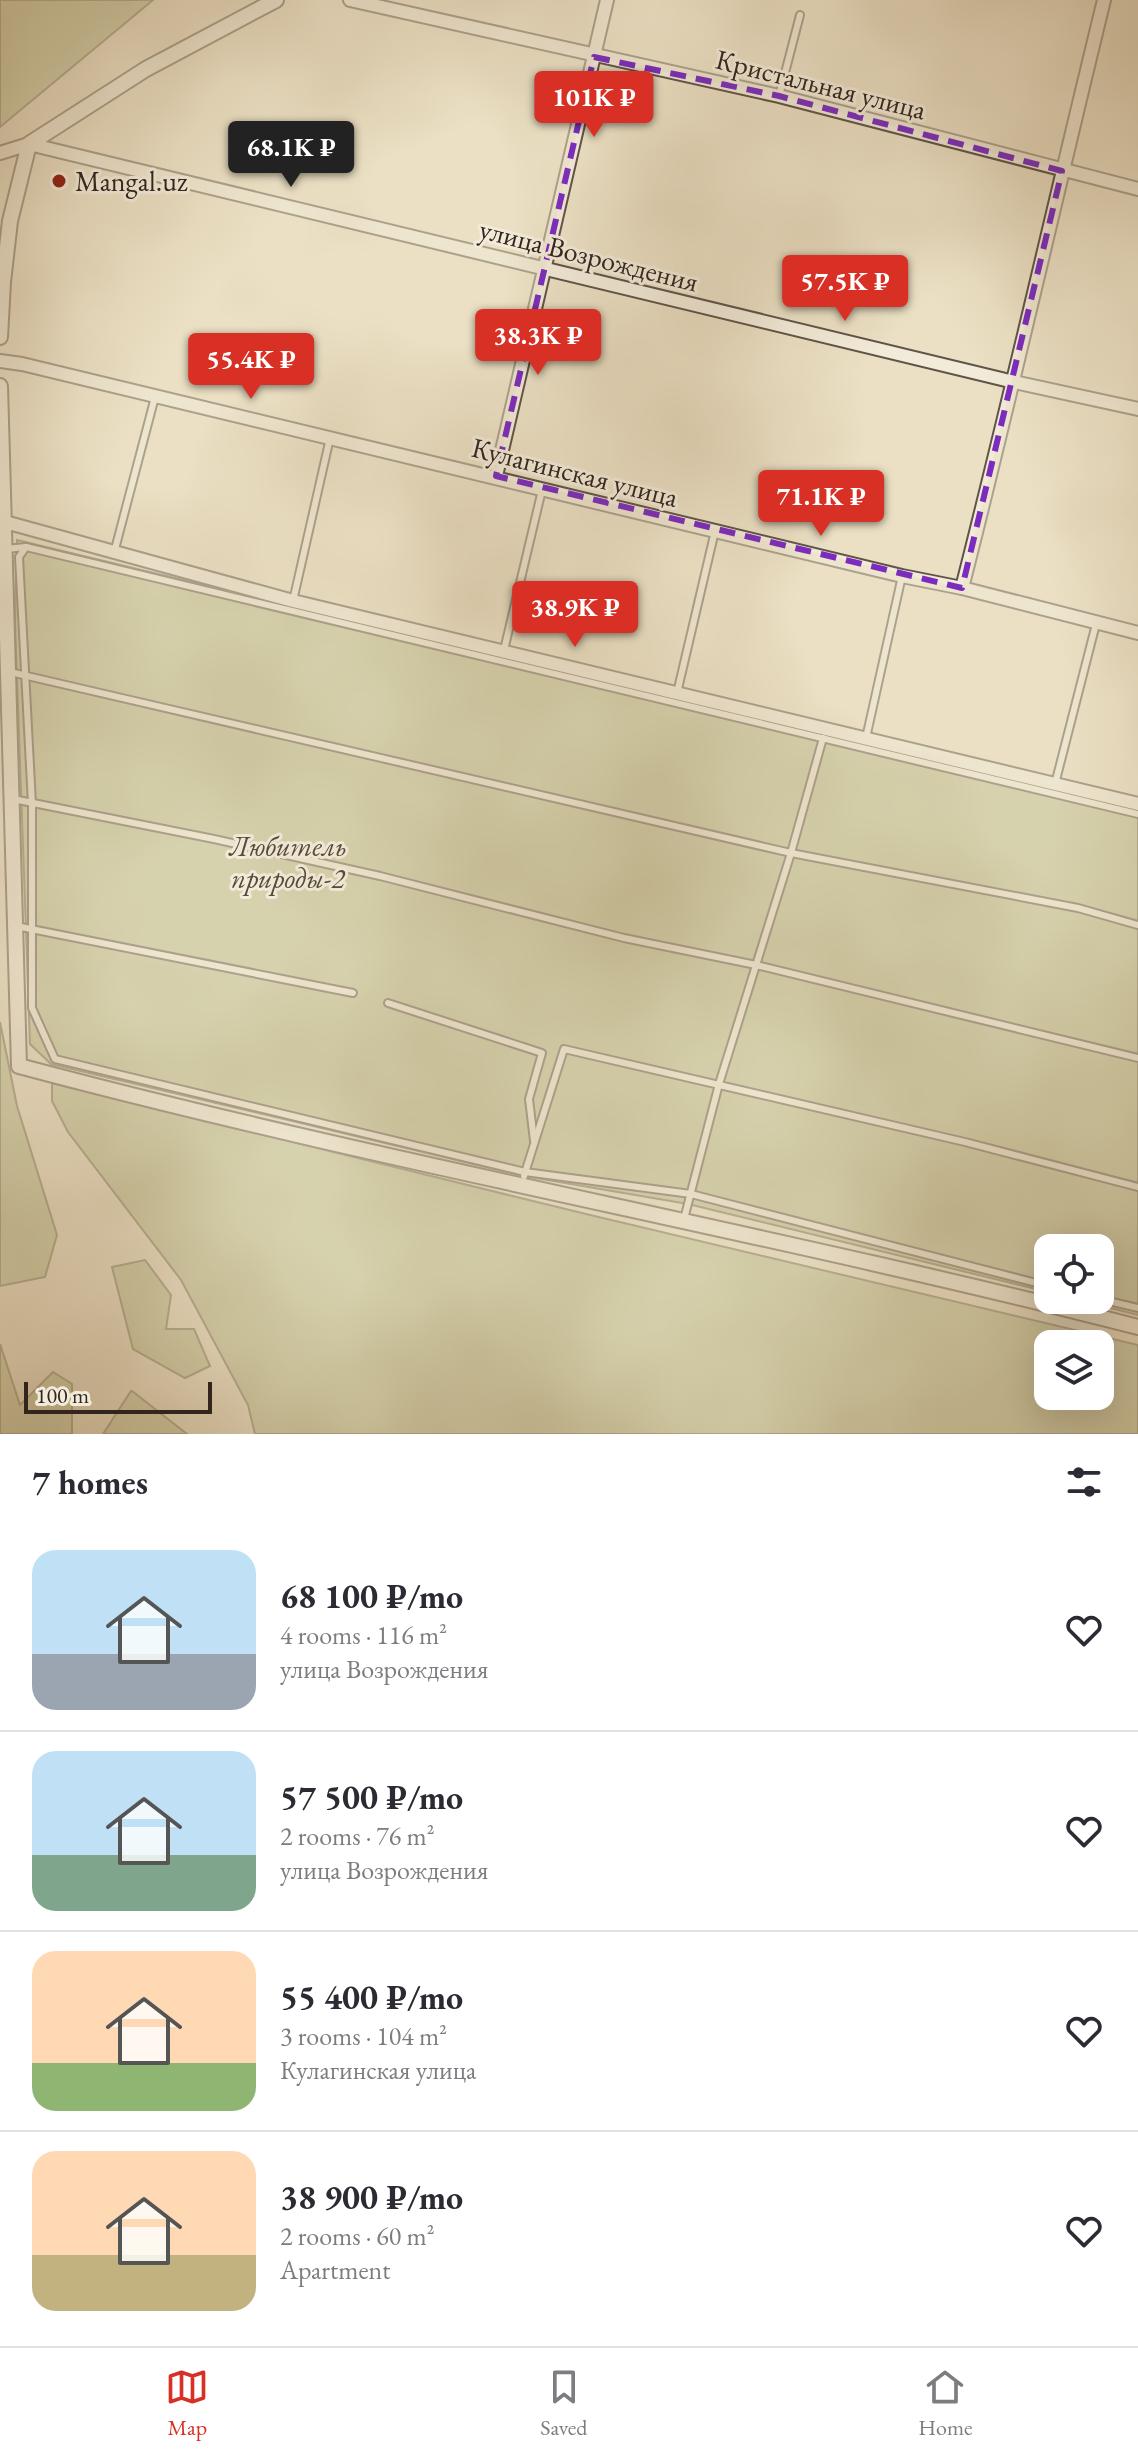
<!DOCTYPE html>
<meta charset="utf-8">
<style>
body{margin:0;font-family:"EB Garamond",serif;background:#f7f7f7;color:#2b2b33;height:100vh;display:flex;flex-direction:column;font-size:30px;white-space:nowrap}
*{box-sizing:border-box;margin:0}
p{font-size:26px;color:#7c7c81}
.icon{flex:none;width:44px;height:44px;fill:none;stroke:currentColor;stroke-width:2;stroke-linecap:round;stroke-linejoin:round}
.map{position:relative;height:1434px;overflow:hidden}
.sheet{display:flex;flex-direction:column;background:#fff;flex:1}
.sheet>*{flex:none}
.buttons{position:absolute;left:1034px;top:1234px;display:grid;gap:16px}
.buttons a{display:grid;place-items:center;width:80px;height:80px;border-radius:16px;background:#fff;box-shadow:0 8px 32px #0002;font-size:40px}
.scale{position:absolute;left:24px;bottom:20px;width:188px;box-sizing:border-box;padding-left:8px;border:4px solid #32251e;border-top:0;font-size:22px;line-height:28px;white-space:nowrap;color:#32251e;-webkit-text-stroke:6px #f2ebd9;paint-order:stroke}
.price{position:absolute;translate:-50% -68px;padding:0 18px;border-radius:8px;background:#d93025;color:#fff;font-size:26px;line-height:52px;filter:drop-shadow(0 2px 4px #0008)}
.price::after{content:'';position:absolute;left:50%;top:48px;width:24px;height:18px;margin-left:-12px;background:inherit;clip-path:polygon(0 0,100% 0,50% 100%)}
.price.selected{background:#222;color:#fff}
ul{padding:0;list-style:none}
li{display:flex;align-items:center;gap:24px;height:200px;padding:0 32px}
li+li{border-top:2px solid #e1e1e2}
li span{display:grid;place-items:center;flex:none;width:224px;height:160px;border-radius:24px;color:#555}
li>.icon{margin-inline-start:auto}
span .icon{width:96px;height:96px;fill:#fffc;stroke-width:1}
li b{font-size:34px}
h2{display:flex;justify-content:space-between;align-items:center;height:96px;padding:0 32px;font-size:34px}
.tab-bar{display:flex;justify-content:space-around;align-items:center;height:112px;border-top:2px solid #e1e1e2;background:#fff;font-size:22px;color:#7c7c81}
.tab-bar a{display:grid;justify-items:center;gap:4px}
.tab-bar .selected{color:#d93025}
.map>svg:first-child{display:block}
.green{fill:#bdc190;stroke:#787357;stroke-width:2;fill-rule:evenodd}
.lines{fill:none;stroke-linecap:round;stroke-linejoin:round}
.service-casing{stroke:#605448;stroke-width:10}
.minor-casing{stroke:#605448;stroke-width:16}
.tertiary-casing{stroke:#605448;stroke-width:18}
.service{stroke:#f2ebd9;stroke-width:6}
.minor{stroke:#f2ebd9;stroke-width:12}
.tertiary{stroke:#f2ebd9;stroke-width:14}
.marked{fill:none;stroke:#7b2cbf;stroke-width:6;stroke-dasharray:16 10;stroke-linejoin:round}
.poi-dot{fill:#8f2418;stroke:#f2ebd9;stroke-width:3}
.labels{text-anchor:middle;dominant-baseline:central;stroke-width:6;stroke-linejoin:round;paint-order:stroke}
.street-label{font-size:28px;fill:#32251e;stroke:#f2ebd9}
.poi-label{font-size:28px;fill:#32251e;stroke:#f2ebd9;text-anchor:start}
.park-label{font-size:28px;font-style:italic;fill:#554c3a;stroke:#f2ebd9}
</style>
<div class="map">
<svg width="1138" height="1434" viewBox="0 0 1138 1434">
<rect width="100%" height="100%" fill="#ebe0c4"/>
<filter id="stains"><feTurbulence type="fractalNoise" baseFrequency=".0025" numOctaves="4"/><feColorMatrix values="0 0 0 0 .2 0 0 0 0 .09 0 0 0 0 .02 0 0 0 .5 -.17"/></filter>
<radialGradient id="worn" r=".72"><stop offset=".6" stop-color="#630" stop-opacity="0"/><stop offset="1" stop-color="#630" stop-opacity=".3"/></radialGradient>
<g class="green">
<polygon points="0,0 153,0 0,127"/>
<polygon points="17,540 1138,810 1138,1315 1079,1300 1100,1300 1100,1248 1048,1248 1048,1292 688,1204 524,1176 51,1064 30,1044 15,621"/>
<polygon points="0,1022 17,1106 57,1235 45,1277 0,1286"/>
<path d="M52,1083L586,1214L1138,1345V1434H255L248,1405L181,1280L68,1132L52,1101ZM1048,1344H1100V1396H1048Z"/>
<polygon points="145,1260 171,1295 166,1329 194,1329 210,1366 185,1378 133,1349 112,1267"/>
<polygon points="0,1344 20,1405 53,1372 72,1384 72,1434 0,1434"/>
<polygon points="131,1391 132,1391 187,1434 103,1434"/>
</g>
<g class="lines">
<defs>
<g id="service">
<polyline points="779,96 800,15"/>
<polyline points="26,547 19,557 32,804 32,1008 55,1059 525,1172 691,1194 1048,1286"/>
<polyline points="6,549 26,547 1138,814"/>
<polyline points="114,553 155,397"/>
<polyline points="293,601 330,438"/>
<polyline points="504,650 542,490"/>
<polyline points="10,672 791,853 1078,908 1138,925"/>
<polyline points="677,693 715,531"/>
<polyline points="866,738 902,576"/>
<polyline points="1055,784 1096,624"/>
<polyline points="13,799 214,839 380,876 624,938 756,965 1138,1058"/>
<polyline points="16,926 353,993"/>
<polyline points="388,1003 542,1053 529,1099 534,1141"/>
<polyline points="524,1176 564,1049 965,1142 1138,1187"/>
<polyline points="684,1219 719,1084 791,853 823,738"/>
<polyline points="1100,1299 1138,1308"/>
</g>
<g id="minor">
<polyline points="350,0 779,96 1138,189"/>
<polyline points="0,153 29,144 1014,382 1138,409"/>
<polyline points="0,361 22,364 902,576 962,588 1138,633"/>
<polyline points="496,476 607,0"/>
<polyline points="5,522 293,601 1138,804"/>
<path d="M962,588C1012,392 1056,196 1104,0"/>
</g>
<g id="tertiary">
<polyline points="0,337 3,282 10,221 29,144 146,69 276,0"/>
<path d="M0,386L19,1066C390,1165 767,1232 1138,1327"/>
</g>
</defs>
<use href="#service" class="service-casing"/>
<use href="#minor" class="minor-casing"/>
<use href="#tertiary" class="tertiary-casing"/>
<use href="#service" class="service"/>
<use href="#minor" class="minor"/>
<use href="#tertiary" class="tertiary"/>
</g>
<path d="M0 0H1138V1434H0ZM594,57L779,96L1062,171L962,588L496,476Z" fill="#ebe0c4" fill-opacity=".55" fill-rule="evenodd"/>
<path class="marked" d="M594,57L779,96L1062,171L962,588L496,476Z"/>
<circle class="poi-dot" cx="59" cy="181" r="8"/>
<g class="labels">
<g class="street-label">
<text transform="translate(821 84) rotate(14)">Кристальная улица</text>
<text transform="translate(589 255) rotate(14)">улица Возрождения</text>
<text transform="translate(575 472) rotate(14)">Кулагинская улица</text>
</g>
<g class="poi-label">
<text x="75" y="181">Mangal.uz</text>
</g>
<g class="park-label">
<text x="288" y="846">Любитель<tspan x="288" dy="32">природы-2</tspan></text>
</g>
</g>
<rect width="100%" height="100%" filter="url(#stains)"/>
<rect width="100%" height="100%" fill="url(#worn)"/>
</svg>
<div class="buttons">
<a><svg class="icon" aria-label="locate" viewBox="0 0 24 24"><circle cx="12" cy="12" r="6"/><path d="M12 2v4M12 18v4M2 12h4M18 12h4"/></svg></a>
<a><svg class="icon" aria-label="layers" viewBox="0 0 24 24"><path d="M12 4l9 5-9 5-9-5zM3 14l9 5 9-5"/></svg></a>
</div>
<div class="scale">100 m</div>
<b class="price" style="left:594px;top:139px">101K ₽</b>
<b class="price selected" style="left:291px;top:189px">68.1K ₽</b>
<b class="price" style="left:845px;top:323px">57.5K ₽</b>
<b class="price" style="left:538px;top:377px">38.3K ₽</b>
<b class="price" style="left:251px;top:401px">55.4K ₽</b>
<b class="price" style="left:821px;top:538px">71.1K ₽</b>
<b class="price" style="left:575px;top:649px">38.9K ₽</b>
</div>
<section class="sheet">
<h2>7 homes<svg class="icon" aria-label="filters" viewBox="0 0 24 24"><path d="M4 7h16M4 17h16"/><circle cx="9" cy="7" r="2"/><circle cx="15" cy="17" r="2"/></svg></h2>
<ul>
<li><span style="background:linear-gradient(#bfe0f5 65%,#9aa5b1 0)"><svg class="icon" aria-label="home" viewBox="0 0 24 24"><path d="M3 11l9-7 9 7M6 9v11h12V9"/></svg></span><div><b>68 100 ₽/mo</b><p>4 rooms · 116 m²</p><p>улица Возрождения</p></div><svg class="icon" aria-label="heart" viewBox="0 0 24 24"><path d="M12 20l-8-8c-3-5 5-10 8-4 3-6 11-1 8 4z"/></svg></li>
<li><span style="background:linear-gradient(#bfe0f5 65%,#7fa58c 0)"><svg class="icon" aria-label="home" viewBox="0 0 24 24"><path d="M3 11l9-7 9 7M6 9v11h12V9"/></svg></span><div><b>57 500 ₽/mo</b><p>2 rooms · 76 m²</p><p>улица Возрождения</p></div><svg class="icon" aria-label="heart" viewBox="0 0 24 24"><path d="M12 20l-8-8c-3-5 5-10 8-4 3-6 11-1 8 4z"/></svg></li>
<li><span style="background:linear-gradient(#ffd9b3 70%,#8fb573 0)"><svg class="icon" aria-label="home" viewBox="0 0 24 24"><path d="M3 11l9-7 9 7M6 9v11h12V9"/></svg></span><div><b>55 400 ₽/mo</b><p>3 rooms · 104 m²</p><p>Кулагинская улица</p></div><svg class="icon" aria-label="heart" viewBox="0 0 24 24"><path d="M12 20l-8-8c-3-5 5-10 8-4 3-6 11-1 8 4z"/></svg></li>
<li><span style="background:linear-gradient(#ffd9b3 65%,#c2b280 0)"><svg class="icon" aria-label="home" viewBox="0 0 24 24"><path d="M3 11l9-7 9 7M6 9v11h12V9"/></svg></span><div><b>38 900 ₽/mo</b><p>2 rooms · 60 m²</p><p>Apartment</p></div><svg class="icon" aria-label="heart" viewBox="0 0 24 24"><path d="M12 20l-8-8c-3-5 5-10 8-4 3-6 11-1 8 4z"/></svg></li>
</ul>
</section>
<nav class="tab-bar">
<a class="selected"><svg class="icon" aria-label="map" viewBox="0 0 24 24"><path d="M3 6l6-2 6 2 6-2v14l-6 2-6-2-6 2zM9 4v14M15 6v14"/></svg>Map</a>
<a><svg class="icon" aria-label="saved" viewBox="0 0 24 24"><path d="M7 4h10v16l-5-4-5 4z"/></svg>Saved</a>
<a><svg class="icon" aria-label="home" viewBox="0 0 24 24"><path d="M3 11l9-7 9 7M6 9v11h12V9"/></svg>Home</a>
</nav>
